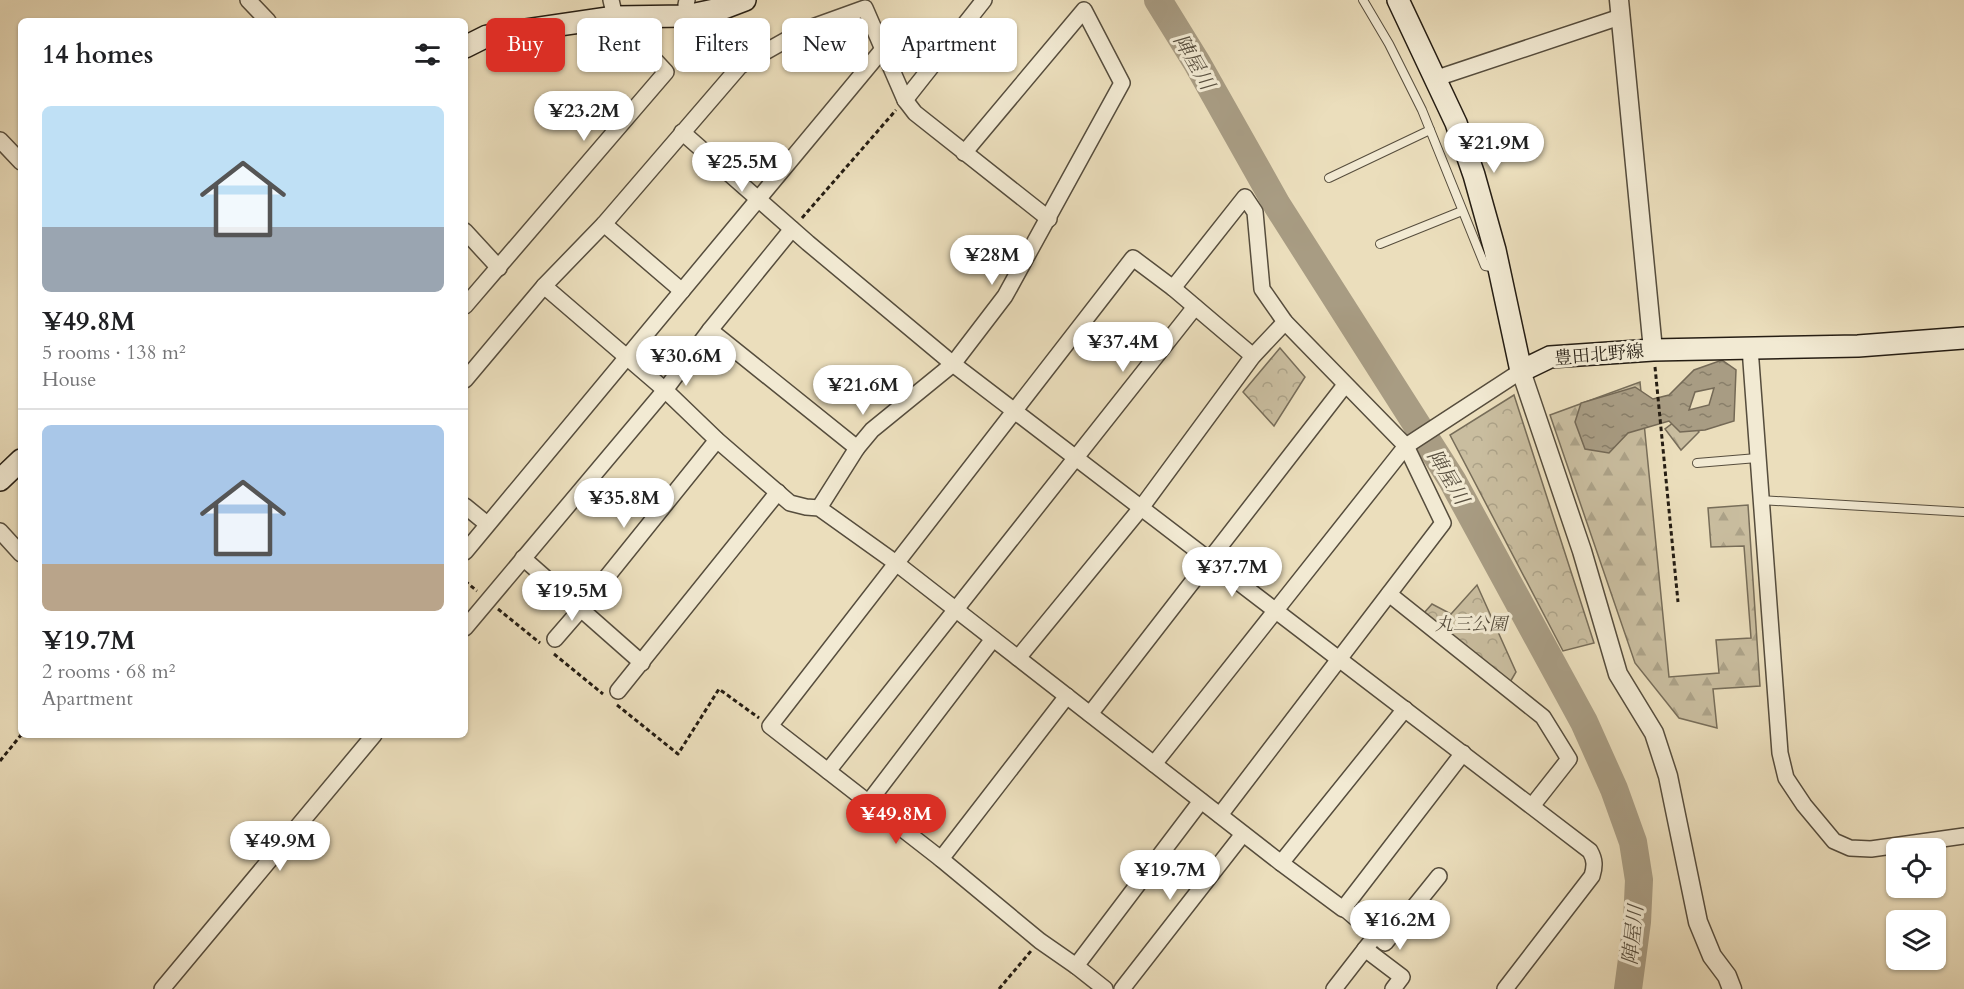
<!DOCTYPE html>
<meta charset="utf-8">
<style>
body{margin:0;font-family:Cardo,"Noto Serif JP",serif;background:#f2f2f2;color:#202124;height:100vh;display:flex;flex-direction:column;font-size:22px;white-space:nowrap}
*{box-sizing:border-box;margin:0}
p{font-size:20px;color:#757577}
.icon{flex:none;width:33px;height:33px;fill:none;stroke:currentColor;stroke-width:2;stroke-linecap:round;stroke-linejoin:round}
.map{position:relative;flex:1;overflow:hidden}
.drawer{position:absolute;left:18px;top:18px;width:450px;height:720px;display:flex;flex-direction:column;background:#fff;border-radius:9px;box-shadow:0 2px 4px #0004}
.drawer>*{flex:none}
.hud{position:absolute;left:486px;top:18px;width:570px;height:54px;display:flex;gap:12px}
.tools{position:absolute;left:1886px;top:838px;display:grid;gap:12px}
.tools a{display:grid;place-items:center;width:60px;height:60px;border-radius:9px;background:#fff;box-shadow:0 2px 4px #0004;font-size:30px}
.price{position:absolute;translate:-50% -51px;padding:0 14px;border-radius:21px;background:#fff;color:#222;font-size:20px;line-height:39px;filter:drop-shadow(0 2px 3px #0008)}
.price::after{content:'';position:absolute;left:50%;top:36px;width:18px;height:14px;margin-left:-9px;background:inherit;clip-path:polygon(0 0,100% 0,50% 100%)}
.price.on{background:#d93025;color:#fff}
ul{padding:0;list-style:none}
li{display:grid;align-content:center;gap:12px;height:318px;padding:0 24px}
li+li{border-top:2px solid #e0e0e0}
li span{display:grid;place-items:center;height:186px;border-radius:9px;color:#555}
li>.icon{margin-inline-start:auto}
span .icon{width:108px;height:108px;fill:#fffc;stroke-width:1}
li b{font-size:26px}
h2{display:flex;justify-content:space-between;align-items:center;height:72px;padding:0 24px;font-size:26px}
.chip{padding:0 21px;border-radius:9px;background:#fff;box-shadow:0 2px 4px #0004;font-size:21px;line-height:54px}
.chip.on{background:#d93025;color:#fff}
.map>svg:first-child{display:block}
.forest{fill:url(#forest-firs);stroke:#776d59;stroke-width:1.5}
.park{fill:url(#park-crowns);stroke:#776d59;stroke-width:1.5}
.water{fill:url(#water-ripples);stroke:#746956;stroke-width:1.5;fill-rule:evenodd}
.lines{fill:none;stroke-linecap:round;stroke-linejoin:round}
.river{stroke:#a89c83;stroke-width:28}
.service-casing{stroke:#564d3d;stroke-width:10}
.minor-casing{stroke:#564d3d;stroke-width:18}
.tertiary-casing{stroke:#564d3d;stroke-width:21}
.secondary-casing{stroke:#251d13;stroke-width:24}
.path{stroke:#251d13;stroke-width:3;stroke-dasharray:4.5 3;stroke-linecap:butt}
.service{stroke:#f2ead3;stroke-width:8}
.minor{stroke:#f2ead3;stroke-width:15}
.tertiary{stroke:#f2ead3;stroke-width:18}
.secondary{stroke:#f2ead3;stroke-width:21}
.labels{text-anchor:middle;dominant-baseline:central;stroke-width:6;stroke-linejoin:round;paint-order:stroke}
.street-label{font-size:18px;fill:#251d13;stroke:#f2ead3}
.park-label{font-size:18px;font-style:italic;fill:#564d3d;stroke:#f2ead3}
.water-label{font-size:20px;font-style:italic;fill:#595040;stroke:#f2ead3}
</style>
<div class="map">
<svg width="1964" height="989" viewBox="0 0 1964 989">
<defs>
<pattern id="forest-firs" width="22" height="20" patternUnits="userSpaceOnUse" patternTransform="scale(1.5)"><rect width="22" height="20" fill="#c9bd9f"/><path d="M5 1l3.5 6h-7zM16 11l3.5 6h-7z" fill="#aca288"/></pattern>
<pattern id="park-crowns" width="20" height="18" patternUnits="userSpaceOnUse" patternTransform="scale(1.5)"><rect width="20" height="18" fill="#c9bd9f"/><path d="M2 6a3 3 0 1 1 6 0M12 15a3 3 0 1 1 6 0" fill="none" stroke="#aca288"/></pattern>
<pattern id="water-ripples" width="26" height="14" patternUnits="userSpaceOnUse" patternTransform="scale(1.5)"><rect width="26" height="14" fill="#a89c83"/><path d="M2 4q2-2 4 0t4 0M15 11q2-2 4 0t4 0" fill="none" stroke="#897f6a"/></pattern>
</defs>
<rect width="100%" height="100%" fill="#ebdebc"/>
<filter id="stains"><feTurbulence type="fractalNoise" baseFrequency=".00333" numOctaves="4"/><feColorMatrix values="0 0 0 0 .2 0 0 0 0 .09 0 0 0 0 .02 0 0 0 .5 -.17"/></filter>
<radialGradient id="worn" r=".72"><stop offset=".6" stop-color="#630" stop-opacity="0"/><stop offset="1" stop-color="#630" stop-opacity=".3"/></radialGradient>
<g class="forest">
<polygon points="1640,382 1669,677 1719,673 1716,640 1751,638 1744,546 1711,547 1708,508 1748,505 1760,686 1713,689 1717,728 1679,718 1635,663 1550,415"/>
<polygon points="1686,413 1699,432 1681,450 1665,429"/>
</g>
<g class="park">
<polygon points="1280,348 1305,377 1274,426 1243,392"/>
<polygon points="1514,395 1594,643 1563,651 1450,435"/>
<polygon points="1477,585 1516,672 1509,684 1424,613 1432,604 1451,614"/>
</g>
<path class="water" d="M1722,360L1736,370L1734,421L1705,430L1680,432L1669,421L1628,433L1609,453L1585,449L1575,422L1581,403L1635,387L1653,399L1669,395L1694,370ZM1714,388L1709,405L1689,410L1695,392Z"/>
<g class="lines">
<polyline class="river" points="1158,0 1197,63 1277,205 1452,480 1584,722 1614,789 1633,842 1639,880 1637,922 1628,989"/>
<defs>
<g id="service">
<polyline points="1363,0 1389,44 1422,110 1485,266 1497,268"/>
<polyline points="1329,178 1430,130"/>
<polyline points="1380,244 1462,211"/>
<polyline points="1697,463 1757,458"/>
<polyline points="1760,500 1964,512"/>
</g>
<g id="minor">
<polyline points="248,0 268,21"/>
<polyline points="686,5 687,0"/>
<polyline points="686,16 740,66"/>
<polyline points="1434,79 1620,17"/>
<polyline points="905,100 984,0"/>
<path d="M682,132L808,243L953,364L1590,851C1595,860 1595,866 1592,876L1505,989"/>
<polyline points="0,140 21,162"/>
<polyline points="604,224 682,291"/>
<polyline points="465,231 499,268"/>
<polyline points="544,286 665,390 717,440 790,503 806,507 819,508 896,563 1281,863 1343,909 1463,753"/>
<polyline points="1173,288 1253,356"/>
<polyline points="465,306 666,72 615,17 611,0"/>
<polyline points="710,330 857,448"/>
<polyline points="1750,348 1780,753 1786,778 1804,805 1834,841 1850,848 1871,849 1964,836"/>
<polyline points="465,380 544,286 604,224 740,66 804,30 865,8 905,100 915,113 1049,219"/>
<polyline points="465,506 487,524"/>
<polyline points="819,508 857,448 872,430 953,364 1005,296 1122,83 1084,10 964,153"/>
<polyline points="0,531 21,554"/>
<polyline points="465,552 883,49"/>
<polyline points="523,558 642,663"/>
<polyline points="1389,594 1543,717 1569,759 1532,806"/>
<polyline points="465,628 665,390 710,330 792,229"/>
<polyline points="555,639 581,609 717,440"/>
<polyline points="1018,658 1141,508 1253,356 1285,322"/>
<polyline points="618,691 778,492"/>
<polyline points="1090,714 1345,385"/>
<polyline points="1154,764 1406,446 1521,371"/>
<polyline points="828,771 1195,307"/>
<polyline points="868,803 993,639"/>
<polyline points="941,859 1067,696"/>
<polyline points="1281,863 1405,709"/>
<polyline points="1344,908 1385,943 1439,876"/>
<polyline points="1365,949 1402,977 1393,989"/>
<polyline points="1076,966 1201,801"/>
<polyline points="162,989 374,735"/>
<polyline points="1105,989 1076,966 1040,941 941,859 770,726 1133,258 1173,288 1245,197 1255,212 1262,289 1285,322 1406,446 1443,523 1220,815"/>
<polyline points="1122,989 1243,834"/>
<polyline points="1334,989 1376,935"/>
</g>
<g id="tertiary">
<polyline points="1619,0 1653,350"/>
<polyline points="1521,371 1582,551 1618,674 1654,733 1668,776 1698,922 1712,956 1727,976 1732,989"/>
</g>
<g id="secondary">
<polyline points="1398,0 1456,123 1474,175 1495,250 1521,371 1550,357 1653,350 1858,346 1964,338"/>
<polyline points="465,47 487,36 518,31 615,17 686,16 724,8 745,0"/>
<polyline points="0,480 21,460"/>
</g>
</defs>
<use href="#service" class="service-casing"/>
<use href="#minor" class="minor-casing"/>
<use href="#tertiary" class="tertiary-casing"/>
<use href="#secondary" class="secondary-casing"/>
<g class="path">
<polyline points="802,218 896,110"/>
<polyline points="1655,367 1678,602"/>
<polyline points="465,581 477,591"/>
<polyline points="498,609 540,643"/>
<polyline points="554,654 603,694"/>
<polyline points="617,705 678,754 719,689 759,718"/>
<polyline points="0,761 21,735"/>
<polyline points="999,989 1031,951"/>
</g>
<use href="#service" class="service"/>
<use href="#minor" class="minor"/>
<use href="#tertiary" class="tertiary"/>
<use href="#secondary" class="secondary"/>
</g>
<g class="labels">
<g class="street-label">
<text transform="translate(1599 355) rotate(-5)">豊田北野線</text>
</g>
<g class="park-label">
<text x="1471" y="624">丸三公園</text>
</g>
<g class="water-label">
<text transform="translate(1194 62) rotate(60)">陣屋川</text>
<text transform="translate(1448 477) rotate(59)">陣屋川</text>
<text transform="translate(1633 935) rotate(-84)">陣屋川</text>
</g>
</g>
<rect width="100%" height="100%" filter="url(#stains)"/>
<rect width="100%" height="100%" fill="url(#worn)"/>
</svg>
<div class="tools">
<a><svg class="icon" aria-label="locate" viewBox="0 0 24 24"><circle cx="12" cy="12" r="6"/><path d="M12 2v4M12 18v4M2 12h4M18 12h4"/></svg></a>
<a><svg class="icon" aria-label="layers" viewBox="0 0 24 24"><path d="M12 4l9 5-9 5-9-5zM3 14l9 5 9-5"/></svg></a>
</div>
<b class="price" style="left:584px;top:142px">¥23.2M</b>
<b class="price" style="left:1494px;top:174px">¥21.9M</b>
<b class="price" style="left:742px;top:193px">¥25.5M</b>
<b class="price" style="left:992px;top:286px">¥28M</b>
<b class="price" style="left:1123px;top:373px">¥37.4M</b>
<b class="price" style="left:686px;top:387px">¥30.6M</b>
<b class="price" style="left:863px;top:416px">¥21.6M</b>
<b class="price" style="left:624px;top:529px">¥35.8M</b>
<b class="price" style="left:1232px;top:598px">¥37.7M</b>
<b class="price" style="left:572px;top:622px">¥19.5M</b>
<b class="price on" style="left:896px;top:845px">¥49.8M</b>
<b class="price" style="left:280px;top:872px">¥49.9M</b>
<b class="price" style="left:1170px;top:901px">¥19.7M</b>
<b class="price" style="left:1400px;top:951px">¥16.2M</b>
<div class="hud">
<a class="chip on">Buy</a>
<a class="chip">Rent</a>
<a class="chip">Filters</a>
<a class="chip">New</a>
<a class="chip">Apartment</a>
</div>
<section class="drawer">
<h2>14 homes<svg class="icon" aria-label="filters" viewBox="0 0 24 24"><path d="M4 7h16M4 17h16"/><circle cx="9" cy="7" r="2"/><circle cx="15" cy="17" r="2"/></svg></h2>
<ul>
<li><span style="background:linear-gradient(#bfe0f5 65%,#9aa5b1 0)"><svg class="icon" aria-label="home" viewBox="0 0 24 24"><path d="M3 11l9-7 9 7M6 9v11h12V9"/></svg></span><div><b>¥49.8M</b><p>5 rooms · 138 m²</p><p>House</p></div></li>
<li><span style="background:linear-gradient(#a9c7e8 75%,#b9a48a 0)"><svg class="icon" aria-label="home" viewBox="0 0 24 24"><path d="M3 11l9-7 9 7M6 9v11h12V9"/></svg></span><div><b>¥19.7M</b><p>2 rooms · 68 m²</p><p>Apartment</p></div></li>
</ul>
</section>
</div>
